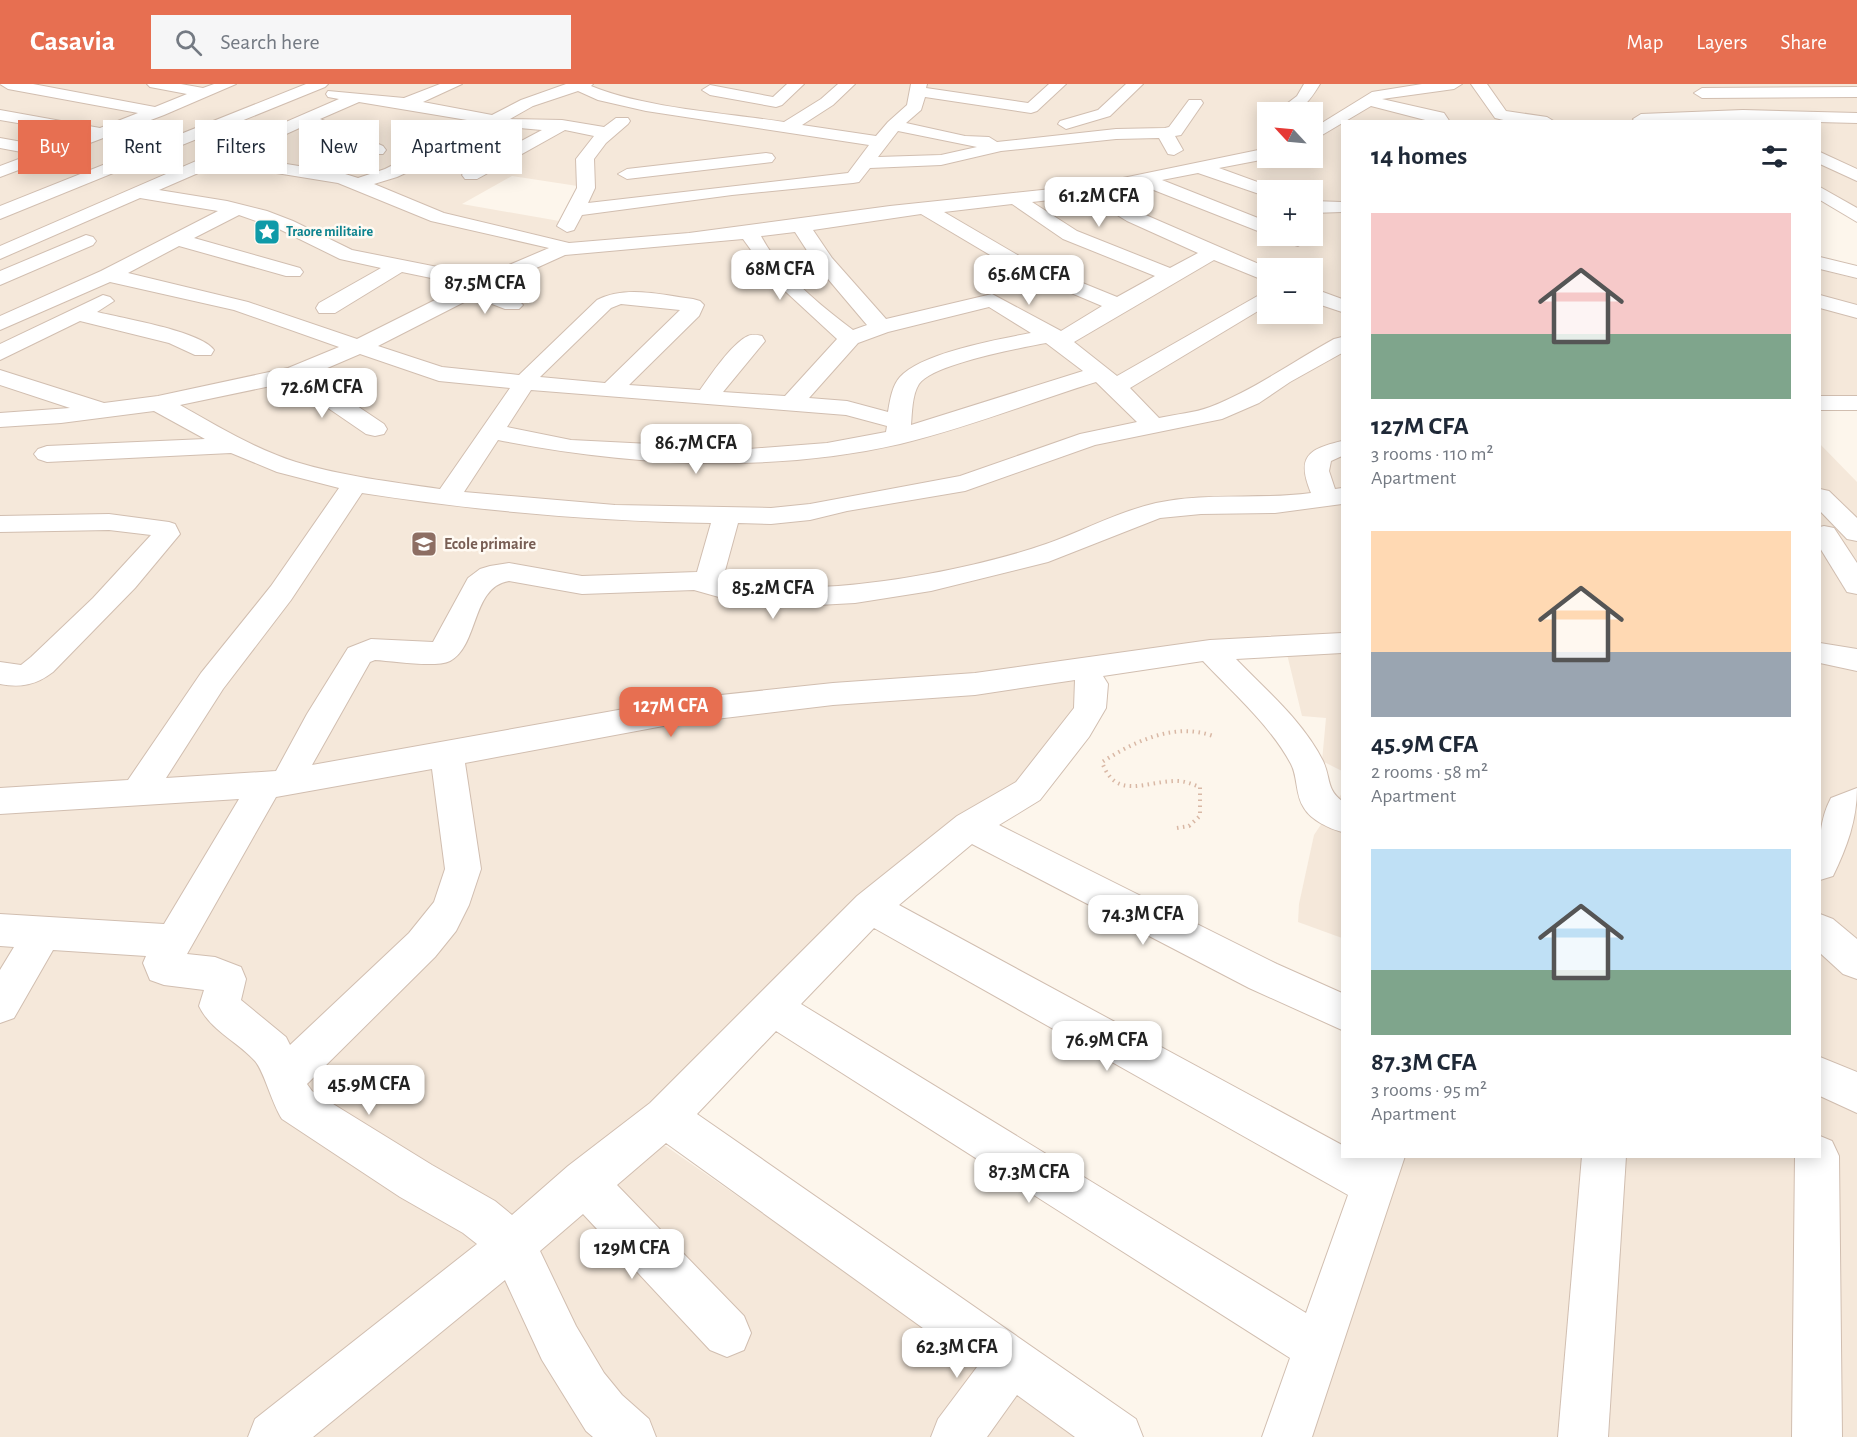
<!DOCTYPE html>
<meta charset="utf-8">
<style>
body{margin:0;font-family:"Alegreya Sans",sans-serif;background:#f6f6f7;color:#1f2937;height:100vh;display:flex;flex-direction:column;font-size:22px;white-space:nowrap}
*{box-sizing:border-box;margin:0}
p{font-size:20px;color:#747a83}
.icon{flex:none;width:33px;height:33px;fill:none;stroke:currentColor;stroke-width:2;stroke-linecap:round;stroke-linejoin:round}
.map{position:relative;flex:1;overflow:hidden}
.panel{position:absolute;left:1341px;top:36px;width:480px;height:1038px;display:flex;flex-direction:column;background:#fff;border-radius:0px;box-shadow:0 3px 15px #0003}
.panel>*{flex:none}
.top-card{position:absolute;left:18px;top:36px;width:570px;height:54px;display:flex;gap:12px}
.needle{width:39px;rotate:296deg}
.buttons{position:absolute;left:1257px;top:18px;display:grid;gap:12px}
.buttons a{display:grid;place-items:center;width:66px;height:66px;border-radius:0px;background:#fff;box-shadow:0 3px 15px #0003;font-size:30px}
.price{position:absolute;translate:-50% -51px;padding:0 14px;border-radius:12px;background:#fff;color:#222;font-size:20px;line-height:39px;filter:drop-shadow(0 2px 3px #0008)}
.price::after{content:'';position:absolute;left:50%;top:36px;width:18px;height:14px;margin-left:-9px;background:inherit;clip-path:polygon(0 0,100% 0,50% 100%)}
.price.on{background:#e76f51;color:#fff}
ul{padding:0;list-style:none}
li{display:grid;align-content:center;gap:12px;height:318px;padding:0 30px}
li span{display:grid;place-items:center;height:186px;border-radius:0px;color:#555}
li>.icon{margin-inline-start:auto}
span .icon{width:108px;height:108px;fill:#fffc;stroke-width:1}
li b{font-size:26px}
h2{display:flex;justify-content:space-between;align-items:center;height:72px;padding:0 30px;font-size:26px}
.tag{padding:0 21px;border-radius:0px;background:#fff;box-shadow:0 3px 15px #0003;font-size:21px;line-height:54px}
.tag.on{background:#e76f51;color:#fff}
header{display:flex;align-items:center;gap:36px;box-sizing:border-box;height:84px;padding:0 30px;background:#e76f51;color:#fff}
header strong{font-size:28px}
nav{display:flex;gap:33px;margin-inline-start:auto;font-size:21px}
.search{width:420px;height:54px;background:#f6f6f7;display:flex;align-items:center;gap:15px;box-sizing:border-box;padding:0 21px;border-radius:0px;color:#747a83;font-size:22px}
.map>svg:first-child{display:block}
.residential{fill:#f5e8da;fill-rule:evenodd}
.lines{fill:none;stroke-linecap:round;stroke-linejoin:round}
.minor-casing{stroke:#d1beb0;stroke-width:2}
.path{stroke:#d9b8a5;stroke-width:4;stroke-dasharray:1.5 4.5;stroke-linecap:butt}
.minor{fill:#fff;fill-rule:evenodd}
.labels{text-anchor:middle;dominant-baseline:central;stroke-width:5;stroke-linejoin:round;paint-order:stroke}
.far-culture-label{font-size:14px;font-weight:bold;fill:#0d838f;stroke:#fffaf3;text-anchor:start}
.education-label{font-size:16px;font-weight:bold;fill:#785e54;stroke:#fffaf3;text-anchor:start}
</style>
<header>
<strong>Casavia</strong>
<div class="search"><svg class="icon" aria-label="search" viewBox="0 0 24 24"><circle cx="10" cy="10" r="6"/><path d="M15 15l6 6"/></svg>Search here</div>
<nav><a>Map</a><a>Layers</a><a>Share</a></nav>
</header>
<div class="map">
<svg width="1857" height="1353" viewBox="0 0 1857 1353">
<rect width="100%" height="100%" fill="#fdf6ec"/>
<g class="residential">
<path d="M0,0H1857V127L1820,104V38H1342V687L1322,677L1326,634L1302,632L1286,566L1218,570L1090,592L1081,649L969,742L647,1049L1083,1353H0ZM1268,28H1312V74H1268ZM512,92L584,103L565,138L462,120ZM1268,106H1312V152H1268ZM1268,184H1312V230H1268Z"/>
<polygon points="1820,186 1857,195 1857,324 1820,326"/>
<polygon points="1820,360 1857,398 1857,1353 1293,1353 1392,1073 1820,1072"/>
<polygon points="1342,709 1342,854 1298,838 1299,820 1314,751"/>
</g>
<g class="lines">
<defs>
<g id="minor">
<polygon points="0,0 33,0 155,23 187,10 150,3 147,0 181,0 203,4 214,0 236,0 164,31 0,93 0,82 32,70 0,64 0,54 50,63 82,50 0,36 0,26 100,44 138,29 8,5"/>
<polygon points="306,0 328,0 325,3 0,135 0,122"/>
<path d="M440,0H462L423,18L492,31L521,16L566,0H593L591,2C644,24 726,29 784,38L821,15L838,0H855L833,21L802,41L876,52L888,38L907,21L911,0H927L926,4L1028,19L1049,0H1066L1037,27L1031,29L925,13L921,26L906,39L965,52L989,53L997,58L1116,45L1165,44L1169,43L1189,16H1201L1203,19L1181,51L1175,52L1183,66L1174,71L1168,70L1159,54L1116,55L1001,67L941,81L870,84L859,98L853,99L732,111L582,131L574,146L567,148L557,142L577,104L576,75L594,52L565,46L477,95H465L462,91L465,87L542,46L497,42L446,70L397,93L374,100L444,129L569,159L689,149L890,122L1089,101L1268,64V74H1271L1219,84L1274,104L1276,106H1268V113L1198,89L1162,96L1268,138V151L1141,101L1105,108L1141,129L1268,184V198L1214,176L1074,258L1117,292L1268,206V221L1130,304L1159,334C1176,330 1195,329 1210,323C1252,307 1294,277 1334,255L1342,253V269L1290,298L1259,319L1222,335L1095,361L965,407L847,427L810,436L771,440L738,439L723,494C799,520 969,487 1046,460C1083,447 1117,428 1156,419C1207,408 1260,416 1311,409C1296,373 1308,365 1342,357V372L1331,377L1329,387L1335,405L1342,404V420L1275,429L1201,430L1160,434L1048,478L931,507L855,519L781,523L740,519L694,506L582,510L509,497C471,503 479,562 450,577C435,584 393,577 375,576L370,578L312,681L674,616L833,599L975,589L1210,556L1342,549V569L1236,575C1267,607 1303,637 1323,677C1331,694 1326,705 1342,717V748C1330,745 1311,736 1304,724C1295,711 1298,693 1291,680C1270,641 1233,609 1203,577L1103,592L1108,600L1106,624L1089,653L1040,716L999,741L1277,880L1342,909V946L1249,904L972,760L899,821L1342,1061V1072H1405L1312,1353H1262L1290,1274L776,947L697,1030L1136,1335L1143,1353H1075L1017,1311L987,1353H931L938,1335L977,1283L666,1059L617,1101L744,1232L751,1249L744,1266L727,1273L710,1266L583,1130L540,1167L576,1242L604,1289L622,1311L649,1335L656,1353H593L586,1347L542,1276L505,1196L313,1353H248L255,1335L477,1160L463,1149L400,1113L282,1035C272,1020 264,987 255,977C237,957 211,947 199,922L204,906L164,901L150,896L143,879L146,872L53,866L14,934L0,939V886L14,863L0,862V830L164,840L239,715L0,730V704L128,696L201,589L271,502L339,404L277,388L231,369L47,378L38,375L34,370L38,365L47,362L205,355L154,327L61,339L0,343V329L70,324L0,301V286L104,319L158,312L288,284L339,263L234,226L110,198L0,246V232L101,187L218,127L140,114L0,175V162L339,15L328,13L326,10L328,7L404,14ZM578,7L598,16L646,27L869,61L848,89L588,119L595,104L594,75L606,59L628,40L630,37L628,34H616L604,43L562,36L510,35L533,22ZM359,18L479,38L385,85L358,94L342,89L274,78L249,67L306,41L371,70H383L386,66L383,62L320,35ZM898,47L977,63L941,71L878,73ZM235,73L264,87L338,99L431,137L549,164L483,192L352,166L293,137L267,127L227,117L159,106ZM1086,112L1127,137L1198,169L1170,184L1077,147L1032,118ZM1012,120L1063,155L1155,192L1117,213L1026,176L944,128ZM921,130L1012,184L1102,222L1061,247L992,210L886,235L832,174L813,146ZM239,131L279,145L340,175L381,184L319,219L316,224L319,229H335L402,188L465,201L357,255L248,218L128,189L179,162L286,192H300L303,188L300,184L194,154ZM795,148L817,182L867,241L853,246C820,221 781,190 761,152ZM743,155L772,195L837,255L785,312L723,308L765,257L762,252C757,251 753,250 748,252C732,259 710,292 700,306L629,301L699,232L704,221L700,217L693,215C661,211 626,201 597,216L519,291L442,283L378,262L474,213L505,225H519L523,221L519,217L490,205L565,171ZM621,220L680,226L605,299L540,293L611,224ZM989,223L1031,249C999,255 921,269 900,293C892,302 890,316 888,328L847,317L809,314L858,259L888,248ZM1046,259L1083,287L911,341C912,329 912,311 919,300C933,280 1020,264 1046,259ZM360,270L439,297L510,304L440,405C392,398 342,392 296,378C255,365 217,342 180,321L290,298L366,350L375,352L384,350L387,345L384,340L311,291ZM1096,298L1137,338L1080,350L960,392L810,420L771,424L615,421L464,408L498,356C630,382 769,390 900,360C966,344 1032,318 1096,298ZM531,306L846,331L887,342L886,348L827,359L749,365L571,356L507,343ZM362,409C478,427 594,437 711,439L697,488L582,492L509,479L490,482L480,485L468,494L433,558L371,555L348,564L307,630L276,687L166,694L223,605L291,516ZM1075,596L1074,624L1016,698L957,732L857,812L650,1019L568,1082L512,1131L495,1117L432,1081L312,1007L307,1000L435,873L456,847L469,821L481,785L465,679L674,640L833,621L975,611ZM432,685L445,785L434,818L409,849L290,961L286,953L241,916L246,895L241,883L215,873L187,870L276,713ZM874,844L1348,1111L1306,1229L801,920Z"/>
<polygon points="787,0 804,0 782,21 776,23 710,11 702,6 710,1 773,13"/>
<polygon points="1126,0 1143,0 1110,32 1066,45 1058,40 1060,37 1098,26"/>
<path d="M1304,0H1320C1307,21 1302,28 1276,28L1297,12Z"/>
<polygon points="1422,0 1462,0 1454,5 1382,15 1444,29 1450,38 1433,38 1371,22 1312,57 1312,45 1372,8"/>
<polygon points="1471,0 1487,0 1506,27 1547,33 1555,38 1512,38 1495,34"/>
<polygon points="1857,3 1857,13 1702,14 1694,9 1702,4"/>
<polygon points="1743,26 1857,29 1857,39 1743,36 1635,38 1633,35 1641,30"/>
<polygon points="1820,68 1857,85 1857,97 1820,80"/>
<polygon points="766,69 772,70 775,74 772,78 627,95 618,90 627,85"/>
<polygon points="1820,103 1857,124 1857,138 1820,116"/>
<polygon points="1312,117 1342,118 1342,128 1312,129"/>
<polygon points="86,151 93,153 96,157 93,161 0,201 0,187"/>
<polygon points="1276,152 1304,152 1308,156 1298,162 1279,156"/>
<polygon points="1820,173 1857,182 1857,194 1820,185"/>
<polygon points="1312,204 1342,215 1342,228 1312,218"/>
<path d="M103,211L110,213L114,217L97,228C121,234 201,247 214,266L211,271H195L169,259L80,237L0,276V260Z"/>
<polygon points="1820,211 1857,221 1857,234 1820,224"/>
<rect x="1820" y="312" width="37" height="14"/>
<polygon points="1820,405 1829,407 1857,434 1857,457 1847,455 1820,427"/>
<path d="M109,430L169,438L175,440L180,450L135,504L53,588C36,601 21,604 0,600V578L21,581L31,573L93,514L151,451L109,446L0,448V432Z"/>
<polygon points="1824,442 1834,444 1857,479 1857,510 1847,508 1820,464 1820,443"/>
<polygon points="1820,559 1857,565 1857,587 1820,579"/>
<path d="M1857,704C1857,736 1847,763 1833,792L1820,796C1820,767 1817,740 1831,714Z"/>
<polygon points="1820,830 1833,835 1857,855 1857,895 1843,890 1820,869"/>
<polygon points="1820,973 1857,988 1857,1029 1820,1012"/>
<polygon points="1820,1052 1832,1057 1839,1072 1842,1353 1792,1353 1795,1072 1820,1072"/>
<polygon points="1582,1072 1626,1072 1608,1353 1558,1353"/>
</g>
</defs>
<use href="#minor" class="minor-casing"/>
<path class="path" d="M1177,744L1189,742L1200,732V703C1192,700 1185,697 1177,697C1145,697 1116,717 1102,678C1135,657 1175,638 1213,652"/>
<use href="#minor" class="minor"/>
</g>
<defs>
<symbol id="sight-square" viewBox="-11 -11 22 22"><rect x="-9" y="-9" width="18" height="18" rx="4" fill="#0f9aa8" stroke="#fffaf3"/><path d="M0-6L1.8-2.2L6-1.7L2.9 1.2L3.7 5.4L0 3.3L-3.7 5.4L-2.9 1.2L-6-1.7L-1.8-2.2Z" fill="#fff"/></symbol>
<symbol id="school-square" viewBox="-11 -11 22 22"><rect x="-9" y="-9" width="18" height="18" rx="4" fill="#8d6e63" stroke="#fffaf3"/><path d="M0-5L7-2L0 1L-7-2ZM-4 1L0 2.5L4 1V4Q0 6-4 4Z" fill="#fff"/></symbol>
</defs>
<g fill-rule="evenodd">
<use href="#sight-square" x="252" y="133" width="30" height="30"/>
<use href="#school-square" x="409" y="445" width="30" height="30"/>
</g>
<g class="labels">
<g class="far-culture-label">
<text x="286" y="148">Traore militaire</text>
</g>
<g class="education-label">
<text x="444" y="460">Ecole primaire</text>
</g>
</g>
</svg>
<div class="buttons">
<a><svg class="needle" viewBox="-14 -14 28 28"><path d="M0-13l5 13h-10z" fill="#e53935"/><path d="M0 13l5-13h-10z" fill="#747a83"/></svg></a>
<a>+</a>
<a>−</a>
</div>
<b class="price" style="left:1099px;top:144px">61.2M CFA</b>
<b class="price" style="left:780px;top:217px">68M CFA</b>
<b class="price" style="left:1029px;top:222px">65.6M CFA</b>
<b class="price" style="left:485px;top:231px">87.5M CFA</b>
<b class="price" style="left:322px;top:335px">72.6M CFA</b>
<b class="price" style="left:696px;top:391px">86.7M CFA</b>
<b class="price" style="left:773px;top:536px">85.2M CFA</b>
<b class="price on" style="left:671px;top:654px">127M CFA</b>
<b class="price" style="left:1143px;top:862px">74.3M CFA</b>
<b class="price" style="left:1107px;top:988px">76.9M CFA</b>
<b class="price" style="left:369px;top:1032px">45.9M CFA</b>
<b class="price" style="left:1029px;top:1120px">87.3M CFA</b>
<b class="price" style="left:632px;top:1196px">129M CFA</b>
<b class="price" style="left:957px;top:1295px">62.3M CFA</b>
<div class="top-card">
<a class="tag on">Buy</a>
<a class="tag">Rent</a>
<a class="tag">Filters</a>
<a class="tag">New</a>
<a class="tag">Apartment</a>
</div>
<section class="panel">
<h2>14 homes<svg class="icon" aria-label="filters" viewBox="0 0 24 24"><path d="M4 7h16M4 17h16"/><circle cx="9" cy="7" r="2"/><circle cx="15" cy="17" r="2"/></svg></h2>
<ul>
<li><span style="background:linear-gradient(#f6c9c9 65%,#7fa58c 0)"><svg class="icon" aria-label="home" viewBox="0 0 24 24"><path d="M3 11l9-7 9 7M6 9v11h12V9"/></svg></span><div><b>127M CFA</b><p>3 rooms · 110 m²</p><p>Apartment</p></div></li>
<li><span style="background:linear-gradient(#ffd9b3 65%,#9aa5b1 0)"><svg class="icon" aria-label="home" viewBox="0 0 24 24"><path d="M3 11l9-7 9 7M6 9v11h12V9"/></svg></span><div><b>45.9M CFA</b><p>2 rooms · 58 m²</p><p>Apartment</p></div></li>
<li><span style="background:linear-gradient(#bfe0f5 65%,#7fa58c 0)"><svg class="icon" aria-label="home" viewBox="0 0 24 24"><path d="M3 11l9-7 9 7M6 9v11h12V9"/></svg></span><div><b>87.3M CFA</b><p>3 rooms · 95 m²</p><p>Apartment</p></div></li>
</ul>
</section>
</div>
